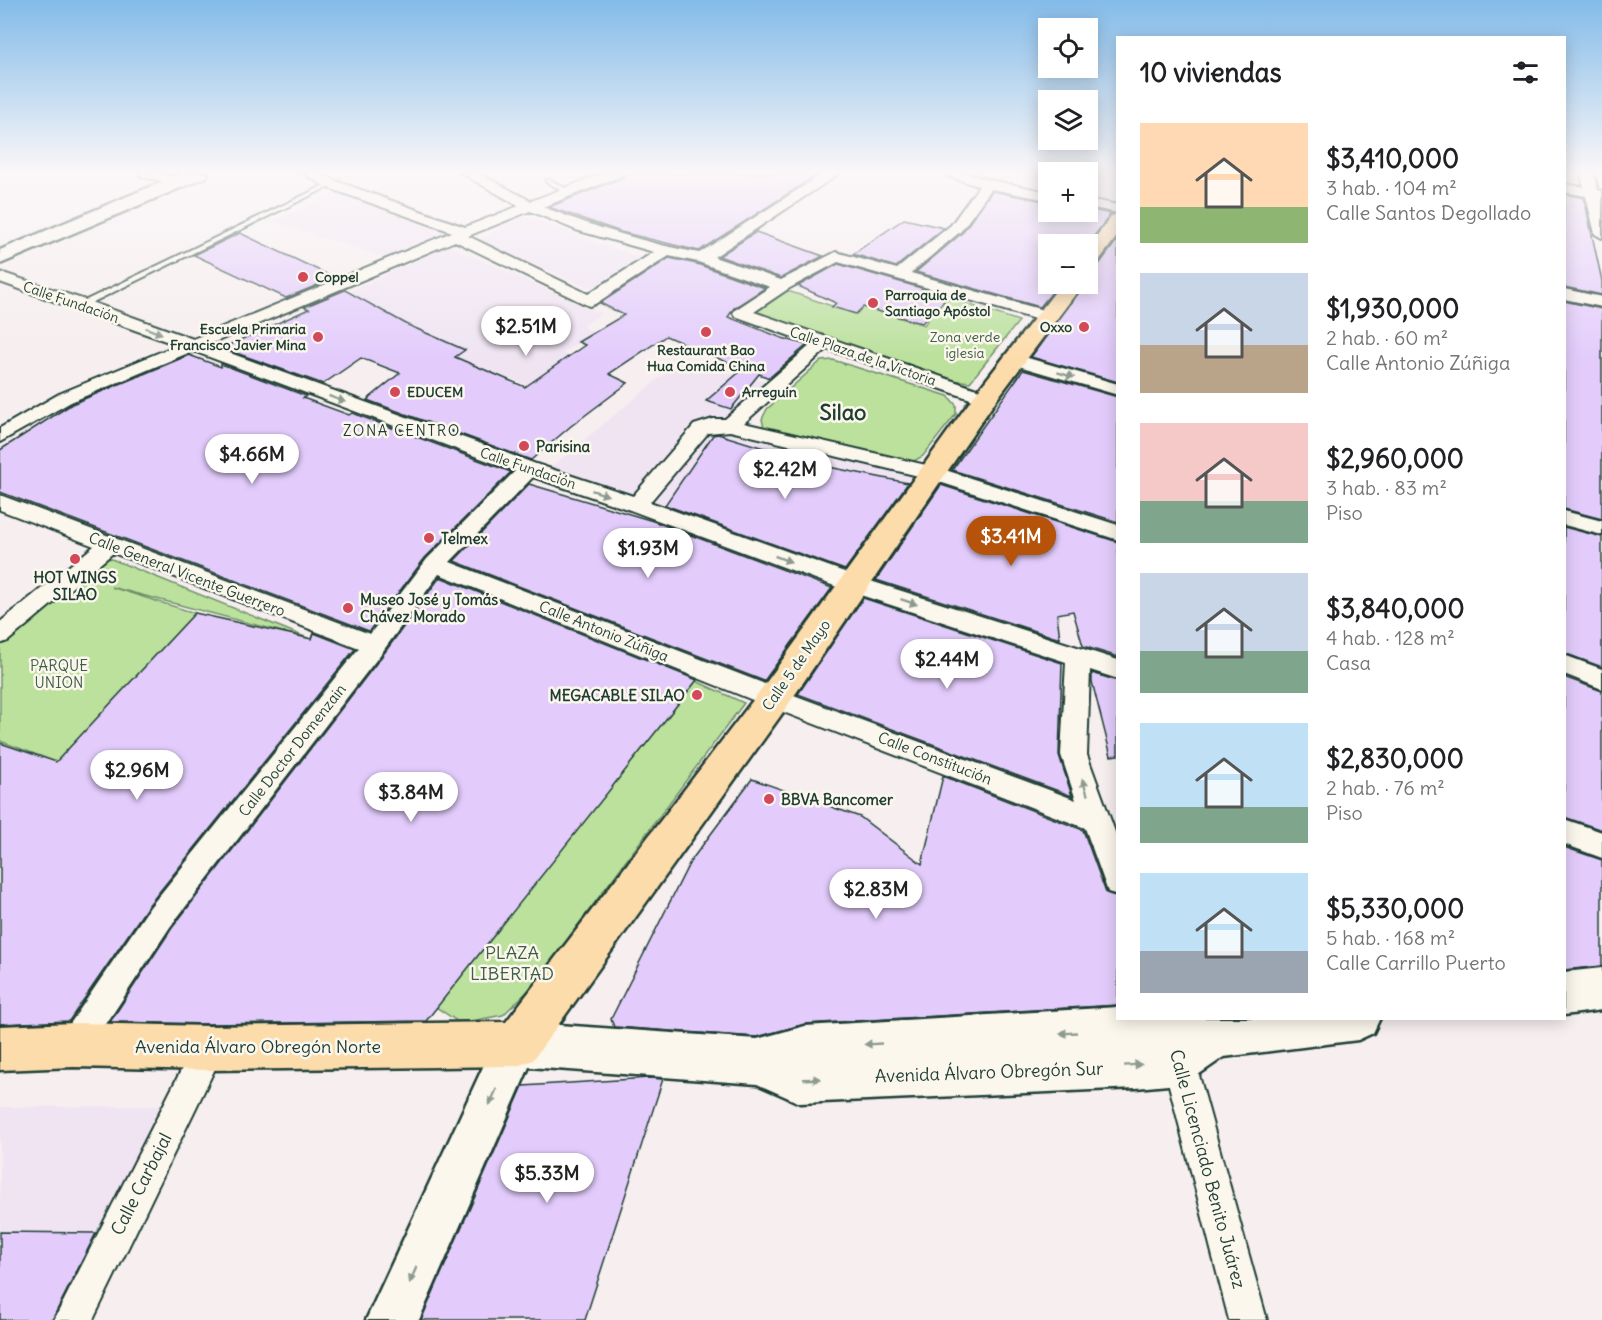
<!DOCTYPE html>
<html lang="es">
<meta charset="utf-8">
<style>
body{margin:0;font-family:Delius,sans-serif;background:#f2f2f2;color:#202124;height:100vh;display:flex;flex-direction:column;font-size:22px;white-space:nowrap}
*{box-sizing:border-box;margin:0}
p{font-size:20px;color:#757577}
.icon{flex:none;width:33px;height:33px;fill:none;stroke:currentColor;stroke-width:2;stroke-linecap:round;stroke-linejoin:round}
.map{position:relative;flex:1;overflow:hidden}
.drawer{position:absolute;left:1116px;top:36px;width:450px;height:984px;display:flex;flex-direction:column;background:#fff;border-radius:0px;box-shadow:0 3px 15px #0003}
.drawer>*{flex:none}
.tools{position:absolute;left:1038px;top:18px;display:grid;gap:12px}
.tools a{display:grid;place-items:center;width:60px;height:60px;border-radius:0px;background:#fff;box-shadow:0 3px 15px #0003;font-size:30px}
.price{position:absolute;translate:-50% -51px;padding:0 14px;border-radius:21px;background:#fff;color:#222;font-size:20px;line-height:39px;filter:drop-shadow(0 2px 3px #0008)}
.price::after{content:'';position:absolute;left:50%;top:36px;width:18px;height:14px;margin-left:-9px;background:inherit;clip-path:polygon(0 0,100% 0,50% 100%)}
.price.on{background:#b45309;color:#fff}
ul{padding:0;list-style:none}
li{display:flex;align-items:center;gap:18px;height:150px;padding:0 24px}
li span{display:grid;place-items:center;flex:none;width:168px;height:120px;border-radius:0px;color:#555}
li>.icon{margin-inline-start:auto}
span .icon{width:72px;height:72px;fill:#fffc;stroke-width:1}
li b{font-size:26px}
h2{display:flex;justify-content:space-between;align-items:center;height:72px;padding:0 24px;font-size:26px}
.map>svg:first-child{display:block}
.built{fill:#f0e4f3}
.green{fill:#bbe19d;stroke:#6d8f68;stroke-width:1.5}
.building{fill:#e3ccfc;stroke:#1f3d34;stroke-width:1.5}
.lines{fill:none;stroke-linecap:round;stroke-linejoin:round}
.lane-casing{stroke:#1f3d34;stroke-width:4}
.street-casing{stroke:#1f3d34;stroke-width:4}
.secondary-casing{stroke:#1f3d34;stroke-width:5}
.primary-casing{stroke:#1f3d34;stroke-width:5}
.lane{fill:#fbf7ec;fill-rule:evenodd}
.street{fill:#fbf7ec;fill-rule:evenodd}
.secondary{fill:#fbf7ec;fill-rule:evenodd}
.primary{fill:#fddcac;fill-rule:evenodd}
.oneway{fill:#8d9a90}
.poi-dot{fill:#d1495b;stroke:#fbf7ec;stroke-width:2}
.labels{text-anchor:middle;dominant-baseline:central;stroke-width:5;stroke-linejoin:round;paint-order:stroke}
.far-poi-label{font-size:14px;font-weight:bold;fill:#1f3d34;stroke:#fbf7ec;text-anchor:start}
.far-street-label{font-size:14px;fill:#1f3d34;stroke:#fbf7ec}
.far-park-label{font-size:14px;fill:#3e5e49;stroke:#fbf7ec}
.far-quarter-label{font-size:15px;letter-spacing:1.5px;fill:#1f3d34;stroke:#fbf7ec}
.poi-label{font-size:15px;font-weight:bold;fill:#1f3d34;stroke:#fbf7ec;text-anchor:start}
.street-label{font-size:15px;fill:#1f3d34;stroke:#fbf7ec}
.park-label{font-size:15px;fill:#3e5e49;stroke:#fbf7ec}
.near-park-label{font-size:18px;fill:#3e5e49;stroke:#fbf7ec}
.near-street-label{font-size:18px;fill:#1f3d34;stroke:#fbf7ec}
.far-town-label{font-size:22px;font-weight:bold;fill:#1f3d34;stroke:#fbf7ec}
</style>
<div class="map">
<svg width="1602" height="1320" viewBox="0 0 1602 1320">
<rect width="100%" height="100%" fill="#f6eeef"/>
<filter id="ink" filterUnits="userSpaceOnUse"><feTurbulence type="fractalNoise" baseFrequency=".0167" numOctaves="2"/><feDisplacementMap in="SourceGraphic" scale="12" xChannelSelector="R" yChannelSelector="G"/><feConvolveMatrix kernelMatrix="1 2 1 2 8 2 1 2 1" color-interpolation-filters="sRGB"/></filter>
<g filter="url(#ink)">
<g class="built">
<polygon points="339,192 456,236 394,261 273,221"/>
<polygon points="523,216 641,258 591,288 477,241"/>
<polygon points="448,245 601,314 583,326 594,333 562,353 628,383 571,426 527,385 453,359 460,348 408,325 349,292"/>
<polygon points="680,361 765,382 726,419 713,419 632,498 549,469"/>
<polygon points="713,425 928,479 852,577 650,502"/>
<polygon points="180,1106 116,1233 0,1232 0,1107"/>
</g>
<g class="green">
<polygon points="785,290 855,314 863,307 924,325 946,297 1019,321 970,382 943,379 750,312"/>
<polygon points="833,360 948,396 956,405 956,414 923,456 912,462 764,428 762,419 767,409 821,361"/>
<polygon points="109,558 310,639 111,587 195,613 56,762 0,741 0,645"/>
<polygon points="696,681 744,703 531,988 503,1015 460,1023 436,1007"/>
</g>
<g class="building">
<polygon points="627,173 820,173 699,251 621,232 549,207 622,178"/>
<polygon points="992,191 1048,202 1048,212 1088,212 1088,209 1111,214 1088,244 1048,244 1048,284 1059,284 1040,307 916,272 962,233"/>
<polygon points="1564,194 1584,198 1602,281 1602,295 1564,287"/>
<polygon points="904,219 944,228 896,267 853,254"/>
<polygon points="756,232 823,256 781,278 719,256"/>
<polygon points="240,233 335,278 286,298 194,255"/>
<polygon points="1118,239 1118,382 1031,357 1085,284 1088,284 1088,270 1097,267"/>
<polygon points="669,258 697,264 765,288 734,308 728,317 782,338 807,345 769,378 759,374 731,409 706,401 743,369 666,336 609,374 628,383 571,426 531,460 367,400 400,373 361,358 323,384 222,348 309,309 304,307 345,290 408,325 465,350 455,357 525,387 585,345 578,342 624,315 600,303"/>
<polygon points="838,264 949,296 922,323 863,307 856,314 832,307 836,303 798,286"/>
<polygon points="1564,301 1602,309 1602,519 1564,509"/>
<polygon points="189,355 221,367 221,364 306,396 303,398 349,415 352,413 511,472 425,558 369,631 0,492 0,450 72,404"/>
<polygon points="1023,370 1118,397 1118,522 952,470"/>
<polygon points="718,434 819,465 908,483 845,570 665,505 713,435"/>
<polygon points="529,484 653,521 832,588 764,681 454,561"/>
<polygon points="941,485 1118,542 1118,657 1083,646 1073,611 1057,614 1060,639 876,580"/>
<polygon points="1564,527 1602,537 1602,667 1564,653"/>
<polygon points="440,577 697,680 426,1021 209,1024 110,1022 172,928 385,652"/>
<polygon points="863,598 1062,663 1059,755 1072,796 798,694"/>
<polygon points="195,613 312,639 314,633 355,649 148,906 69,1021 0,1024 0,743 56,762"/>
<polygon points="1092,673 1118,681 1118,755 1111,756 1092,682"/>
<polygon points="1564,677 1602,691 1602,830 1564,817"/>
<polygon points="943,776 1083,830 1106,893 1118,897 1118,1005 805,1024 757,1037 614,1027 611,1019 690,862 752,779 860,817 922,864"/>
<polygon points="1564,847 1602,860 1602,966 1564,970"/>
<polygon points="649,1078 663,1079 585,1320 421,1320 523,1086"/>
<polygon points="0,1232 96,1233 52,1320 0,1320"/>
</g>
<g class="lines">
<defs>
<g id="lane">
<polygon points="546,180 550,180 571,191 566,192 546,182"/>
<polygon points="329,183 334,184 85,306 78,304"/>
</g>
<g id="street">
<polygon points="139,173 161,173 185,179 187,182 180,186 141,176"/>
<path d="M303,173H320L336,181L465,227L519,206L461,173H478L531,201L604,173H623L621,176L543,207C594,227 646,243 699,253L824,173H840L714,257L781,280L836,252L897,269L951,225L979,186L947,176L945,173H966L990,180L1048,192V200L991,189L961,231L911,273L1054,313L1056,317L1054,321H1042L838,262L788,289L754,312L991,394L994,398L991,402H979L827,349L744,423L939,468L1118,525V540L927,478L730,431L708,433L650,502L861,578L1118,660V679L1090,670L1087,755L1118,840V895L1108,892L1085,828L765,705L439,574L383,651L170,927L85,1056L74,1061L63,1056L58,1045L63,1034L150,907L359,648L113,553L8,641L0,644V622L94,546L0,510V495L370,634L427,559L515,471L193,351L71,402L0,442V428L59,394L177,345L0,282V272L88,301L193,339L452,232L326,187ZM530,211L576,230L654,252L588,294L468,236ZM455,241L589,306L595,304L669,256L698,262L770,287L735,310L733,313L735,316L812,344L725,419H713L694,425L633,496L536,464L208,345ZM533,477L630,510L845,590L1066,662L1061,755L1076,800L783,691L450,562Z"/>
<polygon points="1580,173 1594,173 1598,190 1602,191 1602,238 1595,234 1586,196 1564,192 1564,184 1584,187"/>
<polygon points="1088,199 1118,205 1118,213 1088,207"/>
<polygon points="1564,289 1602,297 1602,307 1564,299"/>
<polygon points="1014,354 1118,384 1118,395 1008,363 1005,359 1008,355"/>
<polygon points="1564,511 1602,521 1602,535 1564,525"/>
<polygon points="1564,655 1602,669 1602,689 1564,674"/>
<polygon points="1564,819 1602,832 1602,858 1564,844"/>
<polygon points="209,1032 220,1037 225,1048 93,1320 54,1320 198,1037"/>
<polygon points="1176,1034 1187,1039 1192,1050 1267,1320 1229,1320 1160,1050 1165,1039"/>
</g>
<g id="secondary">
<polygon points="183,173 208,173 206,177 0,264 0,250"/>
<polygon points="1602,968 1602,1010 1564,1015 1564,972"/>
<polygon points="1118,1007 1118,1018 1380,1018 1373,1033 1358,1040 1224,1057 1195,1077 1179,1084 1136,1088 800,1103 757,1084 529,1067 419,1320 366,1320 501,1028 517,1022 757,1039 805,1026"/>
</g>
<g id="primary">
<polygon points="1118,214 1118,235 1095,266 1088,268 1088,248 1111,216"/>
<polygon points="1061,284 1083,284 994,403 781,715 533,1060 517,1066 209,1070 74,1067 0,1070 0,1026 74,1023 209,1026 506,1022 757,695 976,393"/>
</g>
</defs>
<use href="#lane" class="lane-casing"/>
<use href="#street" class="street-casing"/>
<use href="#secondary" class="secondary-casing"/>
<use href="#primary" class="primary-casing"/>
<use href="#lane" class="lane"/>
<use href="#street" class="street"/>
<use href="#secondary" class="secondary"/>
<use href="#primary" class="primary"/>
</g>
<defs><path id="oneway-solid" d="M-6-.8H1V-3.2L6.5 0L1 3.2V.8H-6Z" transform="scale(1.5)"/></defs>
<g class="oneway">
<use href="#oneway-solid" transform="translate(154 331) rotate(20)"/>
<use href="#oneway-solid" transform="translate(1066 375) rotate(17)"/>
<use href="#oneway-solid" transform="translate(337 399) rotate(20)"/>
<use href="#oneway-solid" transform="translate(600 493) rotate(18)"/>
<use href="#oneway-solid" transform="translate(783 559) rotate(20)"/>
<use href="#oneway-solid" transform="translate(909 602) rotate(18)"/>
<use href="#oneway-solid" transform="translate(1085 787) rotate(-108)"/>
<use href="#oneway-solid" transform="translate(1068 1033) rotate(177)"/>
<use href="#oneway-solid" transform="translate(873 1044) rotate(177)"/>
<use href="#oneway-solid" transform="translate(1133 1065) rotate(-4)"/>
<use href="#oneway-solid" transform="translate(812 1079) rotate(-2)"/>
<use href="#oneway-solid" transform="translate(493 1097) rotate(114)"/>
<use href="#oneway-solid" transform="translate(413 1275) rotate(114)"/>
</g>
</g>
<linearGradient id="sky" x2="0" y2="1"><stop stop-color="#83bbe9"/><stop offset="0.48" stop-color="#fbf7f8"/><stop offset="1" stop-color="#fbf7f8" stop-opacity="0"/></linearGradient>
<rect width="1602" height="358" fill="url(#sky)"/>
<g class="poi-dot">
<circle cx="303" cy="277" r="6"/>
<circle cx="873" cy="303" r="6"/>
<circle cx="1084" cy="327" r="6"/>
<circle cx="706" cy="332" r="6"/>
<circle cx="318" cy="337" r="6"/>
<circle cx="395" cy="392" r="6"/>
<circle cx="730" cy="392" r="6"/>
<circle cx="524" cy="446" r="6"/>
<circle cx="429" cy="538" r="6"/>
<circle cx="75" cy="559" r="6"/>
<circle cx="348" cy="608" r="6"/>
<circle cx="697" cy="695" r="6"/>
<circle cx="769" cy="799" r="6"/>
</g>
<g class="labels">
<g class="far-poi-label">
<text x="315" y="277">Coppel</text>
<text x="885" y="295">Parroquia de<tspan x="885" dy="16">Santiago Apóstol</tspan></text>
<text x="1072" y="327" text-anchor="end">Oxxo</text>
<text x="306" y="329" text-anchor="end">Escuela Primaria<tspan x="306" dy="16">Francisco Javier Mina</tspan></text>
<text x="706" y="350" text-anchor="middle">Restaurant Bao<tspan x="706" dy="16">Hua Comida China</tspan></text>
<text x="407" y="392">EDUCEM</text>
<text x="742" y="392">Arreguín</text>
</g>
<g class="far-street-label">
<text transform="translate(71 302) rotate(19)">Calle Fundación</text>
<text transform="translate(863 356) rotate(19)">Calle Plaza de la Victoria</text>
<text transform="translate(528 468) rotate(19)">Calle Fundación</text>
</g>
<g class="far-park-label">
<text x="965" y="337">Zona verde<tspan x="965" dy="16">iglesia</tspan></text>
</g>
<g class="far-quarter-label">
<text x="402" y="430">ZONA CENTRO</text>
</g>
<g class="poi-label">
<text x="536" y="446">Parisina</text>
<text x="441" y="538">Telmex</text>
<text x="75" y="577" text-anchor="middle">HOT WINGS<tspan x="75" dy="17">SILAO</tspan></text>
<text x="360" y="599">Museo José y Tomás<tspan x="360" dy="17">Chávez Morado</tspan></text>
<text x="685" y="695" text-anchor="end">MEGACABLE SILAO</text>
<text x="781" y="799">BBVA Bancomer</text>
</g>
<g class="street-label">
<text transform="translate(187 574) rotate(21)">Calle General Vicente Guerrero</text>
<text transform="translate(604 631) rotate(22)">Calle Antonio Zúñiga</text>
<text transform="translate(796 665) rotate(-55)">Calle 5 de Mayo</text>
<text transform="translate(292 750) rotate(-52)">Calle Doctor Domenzain</text>
<text transform="translate(935 758) rotate(21)">Calle Constitución</text>
</g>
<g class="park-label">
<text x="59" y="665">PARQUE<tspan x="59" dy="17">UNION</tspan></text>
</g>
<g class="near-park-label">
<text x="512" y="952">PLAZA<tspan x="512" dy="21">LIBERTAD</tspan></text>
</g>
<g class="near-street-label">
<text x="258" y="1046">Avenida Álvaro Obregón Norte</text>
<text transform="translate(989 1072) rotate(-2)">Avenida Álvaro Obregón Sur</text>
<text transform="translate(1208 1169) rotate(75)">Calle Licenciado Benito Juárez</text>
<text transform="translate(141 1184) rotate(-63)">Calle Carbajal</text>
</g>
<g class="far-town-label">
<text x="843" y="412">Silao</text>
</g>
</g>
</svg>
<div class="tools">
<a><svg class="icon" aria-label="locate" viewBox="0 0 24 24"><circle cx="12" cy="12" r="6"/><path d="M12 2v4M12 18v4M2 12h4M18 12h4"/></svg></a>
<a><svg class="icon" aria-label="layers" viewBox="0 0 24 24"><path d="M12 4l9 5-9 5-9-5zM3 14l9 5 9-5"/></svg></a>
<a>+</a>
<a>−</a>
</div>
<b class="price" style="left:526px;top:357px">$2.51M</b>
<b class="price" style="left:252px;top:485px">$4.66M</b>
<b class="price" style="left:785px;top:500px">$2.42M</b>
<b class="price on" style="left:1011px;top:567px">$3.41M</b>
<b class="price" style="left:648px;top:579px">$1.93M</b>
<b class="price" style="left:947px;top:690px">$2.44M</b>
<b class="price" style="left:137px;top:801px">$2.96M</b>
<b class="price" style="left:411px;top:823px">$3.84M</b>
<b class="price" style="left:876px;top:920px">$2.83M</b>
<b class="price" style="left:547px;top:1204px">$5.33M</b>
<section class="drawer">
<h2>10 viviendas<svg class="icon" aria-label="filters" viewBox="0 0 24 24"><path d="M4 7h16M4 17h16"/><circle cx="9" cy="7" r="2"/><circle cx="15" cy="17" r="2"/></svg></h2>
<ul>
<li><span style="background:linear-gradient(#ffd9b3 70%,#8fb573 0)"><svg class="icon" aria-label="home" viewBox="0 0 24 24"><path d="M3 11l9-7 9 7M6 9v11h12V9"/></svg></span><div><b>$3,410,000</b><p>3 hab. · 104 m²</p><p>Calle Santos Degollado</p></div></li>
<li><span style="background:linear-gradient(#c9d6e8 60%,#b9a48a 0)"><svg class="icon" aria-label="home" viewBox="0 0 24 24"><path d="M3 11l9-7 9 7M6 9v11h12V9"/></svg></span><div><b>$1,930,000</b><p>2 hab. · 60 m²</p><p>Calle Antonio Zúñiga</p></div></li>
<li><span style="background:linear-gradient(#f6c9c9 65%,#7fa58c 0)"><svg class="icon" aria-label="home" viewBox="0 0 24 24"><path d="M3 11l9-7 9 7M6 9v11h12V9"/></svg></span><div><b>$2,960,000</b><p>3 hab. · 83 m²</p><p>Piso</p></div></li>
<li><span style="background:linear-gradient(#c9d6e8 65%,#7fa58c 0)"><svg class="icon" aria-label="home" viewBox="0 0 24 24"><path d="M3 11l9-7 9 7M6 9v11h12V9"/></svg></span><div><b>$3,840,000</b><p>4 hab. · 128 m²</p><p>Casa</p></div></li>
<li><span style="background:linear-gradient(#bfe0f5 70%,#7fa58c 0)"><svg class="icon" aria-label="home" viewBox="0 0 24 24"><path d="M3 11l9-7 9 7M6 9v11h12V9"/></svg></span><div><b>$2,830,000</b><p>2 hab. · 76 m²</p><p>Piso</p></div></li>
<li><span style="background:linear-gradient(#bfe0f5 65%,#9aa5b1 0)"><svg class="icon" aria-label="home" viewBox="0 0 24 24"><path d="M3 11l9-7 9 7M6 9v11h12V9"/></svg></span><div><b>$5,330,000</b><p>5 hab. · 168 m²</p><p>Calle Carrillo Puerto</p></div></li>
</ul>
</section>
</div>
